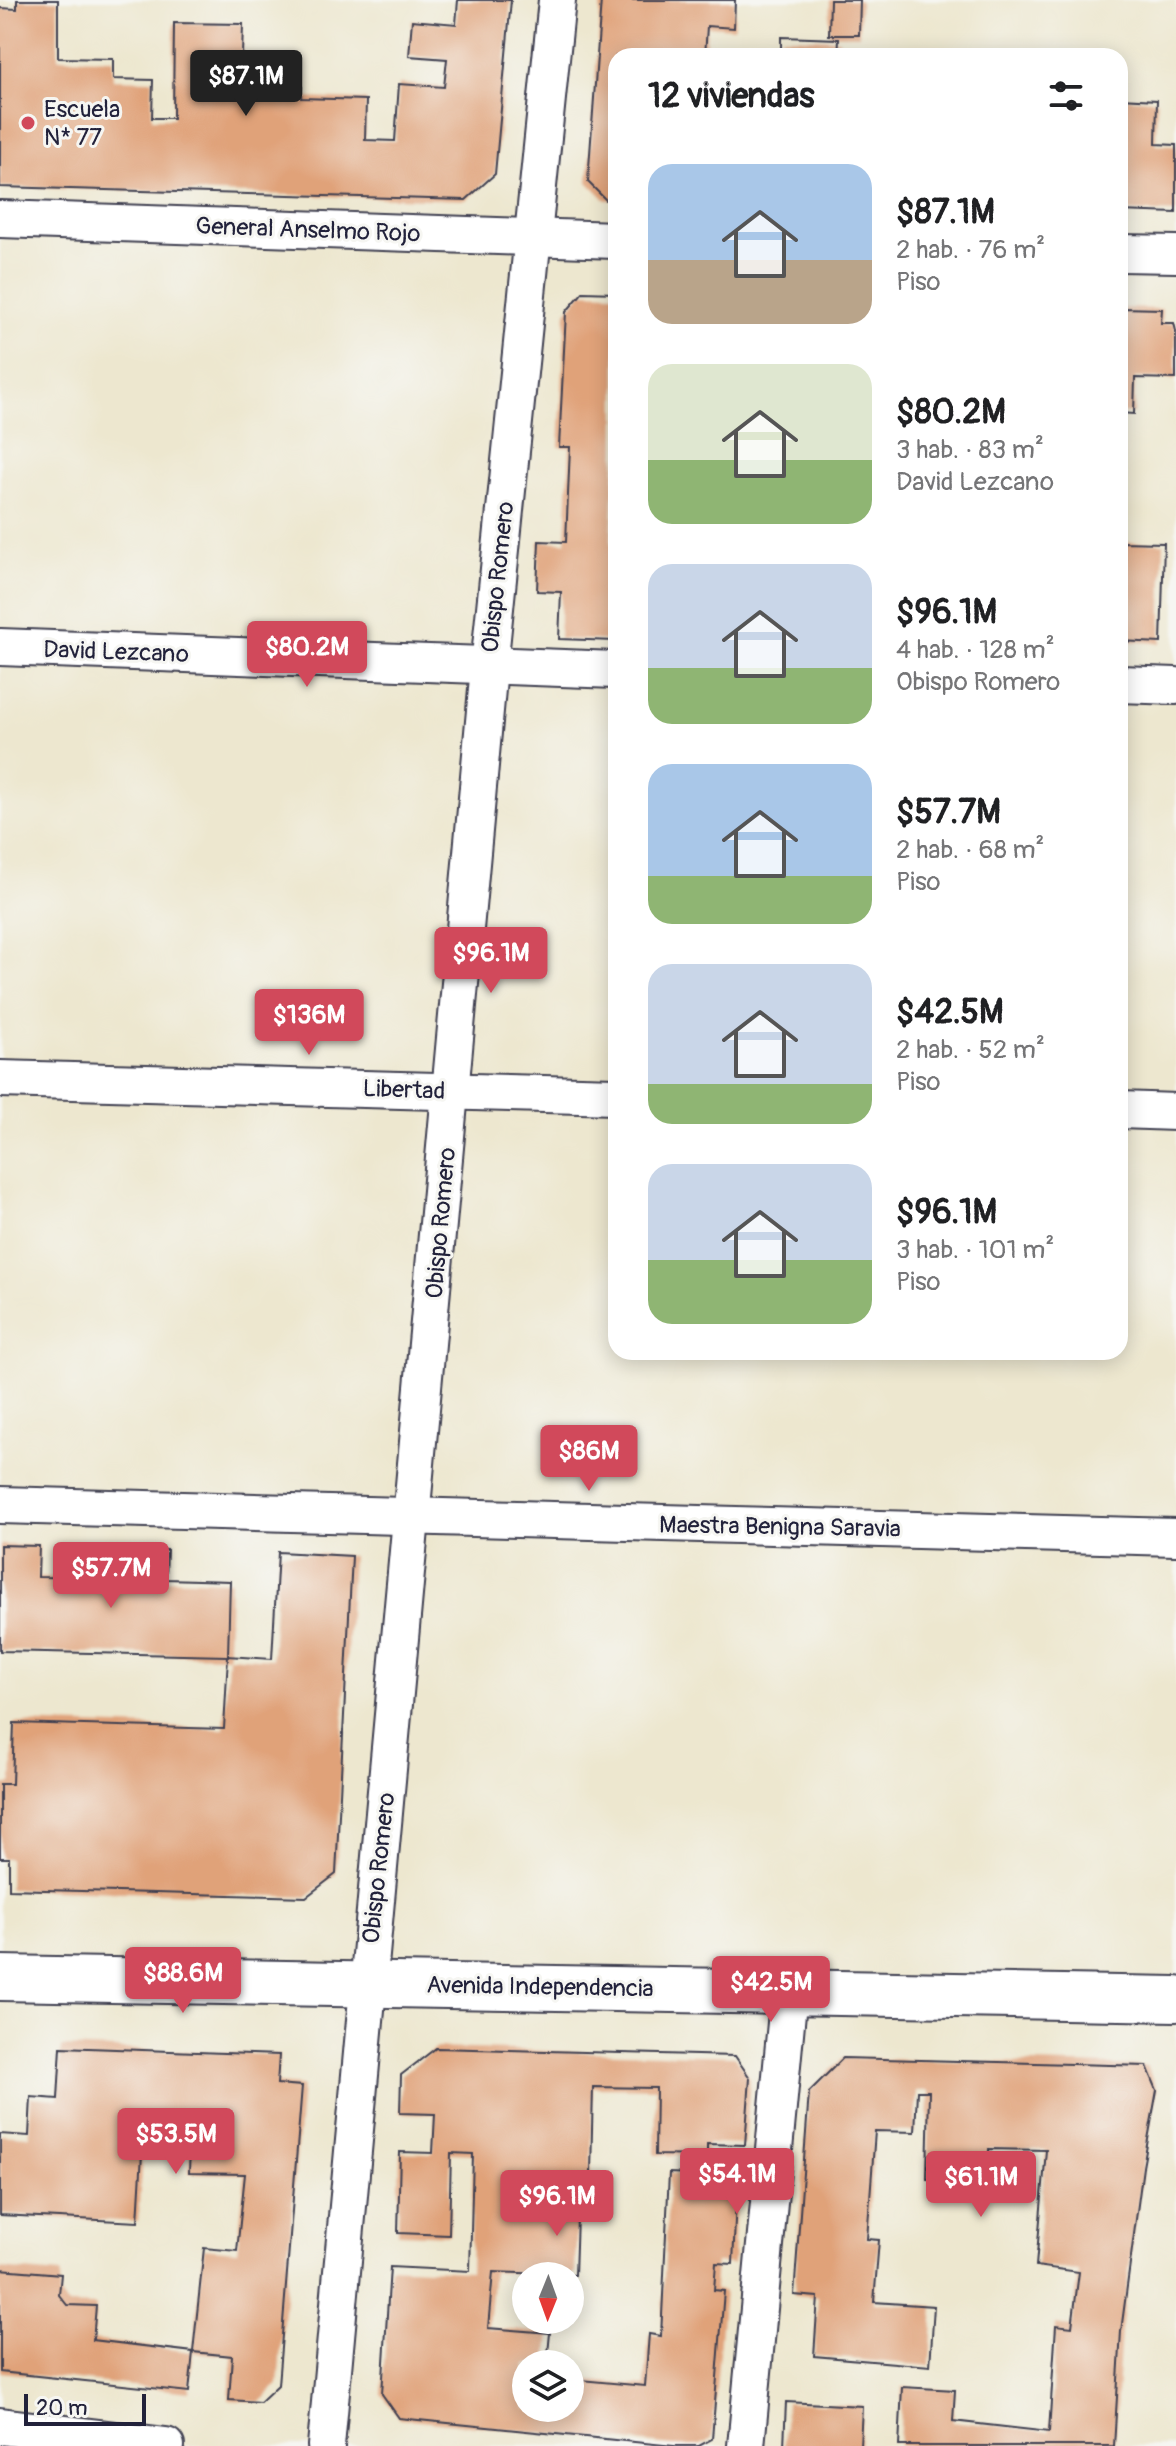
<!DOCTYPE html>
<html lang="es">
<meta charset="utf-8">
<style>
body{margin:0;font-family:Pangolin,sans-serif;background:#f2f2f2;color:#202124;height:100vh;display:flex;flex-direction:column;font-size:30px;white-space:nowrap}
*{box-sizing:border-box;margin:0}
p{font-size:26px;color:#757577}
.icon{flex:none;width:44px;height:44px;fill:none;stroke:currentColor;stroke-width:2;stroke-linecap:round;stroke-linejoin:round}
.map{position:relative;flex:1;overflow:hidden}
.details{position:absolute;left:608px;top:48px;width:520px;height:1312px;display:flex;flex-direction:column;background:#fff;border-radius:24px;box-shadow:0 4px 20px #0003}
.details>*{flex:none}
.needle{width:52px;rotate:181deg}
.controls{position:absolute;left:512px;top:2262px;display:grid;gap:16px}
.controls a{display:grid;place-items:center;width:72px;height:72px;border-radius:50%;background:#fff;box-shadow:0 4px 20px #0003;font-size:40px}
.scale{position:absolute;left:24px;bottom:20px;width:122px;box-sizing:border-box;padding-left:8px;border:4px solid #22223b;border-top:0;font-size:22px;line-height:28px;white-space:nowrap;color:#22223b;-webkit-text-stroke:6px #f6f6f2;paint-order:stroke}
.price{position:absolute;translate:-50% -68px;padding:0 18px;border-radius:8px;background:#d1495b;color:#fff;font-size:26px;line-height:52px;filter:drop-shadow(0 2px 4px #0008)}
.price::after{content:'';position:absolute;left:50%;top:48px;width:24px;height:18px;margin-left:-12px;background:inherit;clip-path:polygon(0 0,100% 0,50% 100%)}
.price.current{background:#222;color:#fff}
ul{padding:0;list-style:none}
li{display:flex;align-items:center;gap:24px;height:200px;padding:0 40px}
li span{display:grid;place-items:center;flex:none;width:224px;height:160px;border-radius:24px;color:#555}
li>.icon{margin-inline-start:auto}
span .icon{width:96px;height:96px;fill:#fffc;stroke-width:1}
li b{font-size:34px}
h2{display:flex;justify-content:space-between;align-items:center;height:96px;padding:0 40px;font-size:34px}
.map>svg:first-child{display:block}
.building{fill:#e0a279}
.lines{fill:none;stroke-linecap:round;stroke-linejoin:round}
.street-casing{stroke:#404051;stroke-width:40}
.secondary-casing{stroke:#404051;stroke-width:48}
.street{stroke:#fff;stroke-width:36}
.secondary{stroke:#fff;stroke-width:44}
.poi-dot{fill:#d1495b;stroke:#f6f6f2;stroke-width:3}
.labels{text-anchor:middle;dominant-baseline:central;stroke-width:6;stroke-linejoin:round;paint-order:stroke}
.poi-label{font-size:24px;fill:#22223b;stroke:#f6f6f2;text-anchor:start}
.street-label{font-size:24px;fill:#22223b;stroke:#f6f6f2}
</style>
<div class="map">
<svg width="1176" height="2446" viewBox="0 0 1176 2446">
<rect width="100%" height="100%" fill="#f6f6f2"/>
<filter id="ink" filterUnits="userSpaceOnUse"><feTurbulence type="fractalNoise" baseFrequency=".0125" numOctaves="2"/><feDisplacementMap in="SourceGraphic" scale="16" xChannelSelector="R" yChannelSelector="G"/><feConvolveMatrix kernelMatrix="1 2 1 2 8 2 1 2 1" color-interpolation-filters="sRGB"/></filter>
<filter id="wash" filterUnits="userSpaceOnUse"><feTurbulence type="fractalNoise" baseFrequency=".006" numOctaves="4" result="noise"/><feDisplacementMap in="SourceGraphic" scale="32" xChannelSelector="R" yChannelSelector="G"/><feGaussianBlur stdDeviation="1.8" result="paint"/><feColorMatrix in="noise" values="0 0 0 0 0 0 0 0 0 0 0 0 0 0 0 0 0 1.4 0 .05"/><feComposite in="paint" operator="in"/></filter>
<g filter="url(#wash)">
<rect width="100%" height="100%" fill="#ede7cf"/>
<g id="blocks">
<g class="building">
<polygon points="17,0 58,0 58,58 113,59 113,79 153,80 152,118 173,118 174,23 243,24 241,86 302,87 301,98 366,100 365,140 395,141 399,84 444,87 447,59 409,56 412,20 456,24 458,0 511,0 495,174 466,200 0,187 0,8 17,9"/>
<polygon points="601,0 735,0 734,28 707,26 705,56 616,56 616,200 606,200 588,182"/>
<polygon points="830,0 860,0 859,35 829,35"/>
<polygon points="781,37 839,39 838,56 781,56"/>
<polygon points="1120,98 1157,100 1156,144 1176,145 1176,213 1120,211"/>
<polygon points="583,292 616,293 616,449 611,544 616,544 616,641 559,639 561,592 537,591 539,541 566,542 570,447 559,447 566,312"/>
<polygon points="1120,308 1162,309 1161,323 1174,323 1176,331 1176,379 1135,378 1134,414 1120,413"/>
<polygon points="1120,542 1164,543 1161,643 1120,641"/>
<polygon points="0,1545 39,1546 38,1577 131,1578 132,1549 167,1550 166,1579 230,1581 228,1656 0,1651"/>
<polygon points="278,1552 352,1556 336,1874 306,1897 9,1889 9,1858 0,1858 0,1784 12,1784 14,1723 224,1729 228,1656 272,1659"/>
<polygon points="61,2047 279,2055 277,2084 302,2086 278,2385 260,2402 229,2400 232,2356 193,2352 204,2248 237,2251 245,2174 189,2173 191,2120 144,2119 138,2222 0,2215 0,2134 29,2136 31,2097 58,2099"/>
<polygon points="436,2048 735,2056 750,2078 745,2145 707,2144 707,2156 655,2155 656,2088 593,2087 590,2216 577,2216 575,2275 493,2272 488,2328 550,2333 547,2364 526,2364 526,2408 570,2408 570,2379 645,2386 649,2334 661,2336 669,2173 737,2176 733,2264 716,2263 714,2290 724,2291 712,2439 699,2446 674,2446 399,2418 382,2394 390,2267 470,2271 473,2154 451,2153 449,2235 398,2233 400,2152 433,2153 435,2114 400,2113 401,2075"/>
<polygon points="843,2058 1147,2066 1157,2090 1143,2167 1121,2331 1114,2446 899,2446 902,2387 955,2390 953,2421 1049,2432 1056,2325 1072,2327 1079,2272 1036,2266 1046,2150 989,2149 988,2181 927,2179 929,2091 917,2091 915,2132 875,2131 867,2239 879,2240 874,2302 934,2306 930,2366 814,2356 818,2297 794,2295 809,2092"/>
<polygon points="0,2269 61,2274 59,2295 67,2305 96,2306 93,2340 193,2352 189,2392 0,2372"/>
<polygon points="786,2402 862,2406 860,2446 784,2446"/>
</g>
</g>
</g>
<g filter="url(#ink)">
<use href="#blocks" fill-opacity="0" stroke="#404051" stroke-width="2"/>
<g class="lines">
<defs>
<g id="street">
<polyline points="0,219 616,240"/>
<polyline points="1120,253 1176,254"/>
<polyline points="0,647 616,670"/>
<polyline points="1120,684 1176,686"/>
<polyline points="0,1079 616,1096"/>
<polyline points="1120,1110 1176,1112"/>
<polyline points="0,1505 1176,1537"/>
<polyline points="0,2426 166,2446"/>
<polyline points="326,2446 489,667 557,0"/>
<polyline points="746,2446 789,1991"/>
</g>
<polyline id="secondary" points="0,1978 1176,1999"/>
</defs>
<use href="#street" class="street-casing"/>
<use href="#secondary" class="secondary-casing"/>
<use href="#street" class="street"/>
<use href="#secondary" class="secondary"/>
</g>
</g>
<circle class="poi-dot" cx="28" cy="123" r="8"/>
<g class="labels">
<g class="poi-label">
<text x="44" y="109">Escuela<tspan x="44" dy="28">N* 77</tspan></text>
</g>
<g class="street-label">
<text transform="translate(308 230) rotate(2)">General Anselmo Rojo</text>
<text transform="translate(498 577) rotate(-84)">Obispo Romero</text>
<text transform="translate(116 652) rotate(2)">David Lezcano</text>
<text transform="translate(404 1090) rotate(2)">Libertad</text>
<text transform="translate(441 1223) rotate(-85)">Obispo Romero</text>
<text transform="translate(780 1527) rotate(1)">Maestra Benigna Saravia</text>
<text transform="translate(379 1868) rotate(-84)">Obispo Romero</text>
<text transform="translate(540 1987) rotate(1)">Avenida Independencia</text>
</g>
</g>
</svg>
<div class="controls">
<a><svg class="needle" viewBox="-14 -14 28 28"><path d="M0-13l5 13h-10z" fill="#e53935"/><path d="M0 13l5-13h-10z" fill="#757577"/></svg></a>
<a><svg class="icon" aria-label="layers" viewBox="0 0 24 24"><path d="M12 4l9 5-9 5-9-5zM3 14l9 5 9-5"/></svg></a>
</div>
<div class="scale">20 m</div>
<b class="price current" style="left:246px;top:118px">$87.1M</b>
<b class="price" style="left:307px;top:689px">$80.2M</b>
<b class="price" style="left:491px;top:995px">$96.1M</b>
<b class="price" style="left:309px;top:1057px">$136M</b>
<b class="price" style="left:589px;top:1493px">$86M</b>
<b class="price" style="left:111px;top:1610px">$57.7M</b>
<b class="price" style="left:183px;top:2015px">$88.6M</b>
<b class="price" style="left:771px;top:2024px">$42.5M</b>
<b class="price" style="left:176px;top:2176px">$53.5M</b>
<b class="price" style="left:737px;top:2216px">$54.1M</b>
<b class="price" style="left:981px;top:2219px">$61.1M</b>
<b class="price" style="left:557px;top:2238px">$96.1M</b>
<section class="details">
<h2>12 viviendas<svg class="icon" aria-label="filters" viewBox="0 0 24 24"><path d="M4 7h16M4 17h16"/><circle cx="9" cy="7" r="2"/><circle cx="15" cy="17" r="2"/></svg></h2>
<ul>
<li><span style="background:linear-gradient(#a9c7e8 60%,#b9a48a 0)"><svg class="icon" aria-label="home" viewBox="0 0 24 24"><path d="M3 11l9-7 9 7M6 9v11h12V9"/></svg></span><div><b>$87.1M</b><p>2 hab. · 76 m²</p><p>Piso</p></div></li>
<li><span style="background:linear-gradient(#dfe7d0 60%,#8fb573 0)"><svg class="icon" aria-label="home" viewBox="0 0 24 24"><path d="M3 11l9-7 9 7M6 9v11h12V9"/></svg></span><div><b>$80.2M</b><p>3 hab. · 83 m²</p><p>David Lezcano</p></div></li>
<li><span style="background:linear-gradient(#c9d6e8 65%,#8fb573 0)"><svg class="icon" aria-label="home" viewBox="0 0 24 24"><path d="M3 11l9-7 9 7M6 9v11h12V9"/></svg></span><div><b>$96.1M</b><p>4 hab. · 128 m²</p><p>Obispo Romero</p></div></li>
<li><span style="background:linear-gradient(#a9c7e8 70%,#8fb573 0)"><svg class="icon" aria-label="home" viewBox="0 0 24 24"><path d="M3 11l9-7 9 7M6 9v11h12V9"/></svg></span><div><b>$57.7M</b><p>2 hab. · 68 m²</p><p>Piso</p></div></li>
<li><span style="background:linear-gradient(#c9d6e8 75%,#8fb573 0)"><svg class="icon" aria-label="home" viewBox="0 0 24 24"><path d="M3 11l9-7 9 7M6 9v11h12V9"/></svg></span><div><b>$42.5M</b><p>2 hab. · 52 m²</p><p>Piso</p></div></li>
<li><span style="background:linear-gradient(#c9d6e8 60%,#8fb573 0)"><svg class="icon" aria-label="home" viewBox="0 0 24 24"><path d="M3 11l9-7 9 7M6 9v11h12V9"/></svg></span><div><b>$96.1M</b><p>3 hab. · 101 m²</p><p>Piso</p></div></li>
</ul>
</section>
</div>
